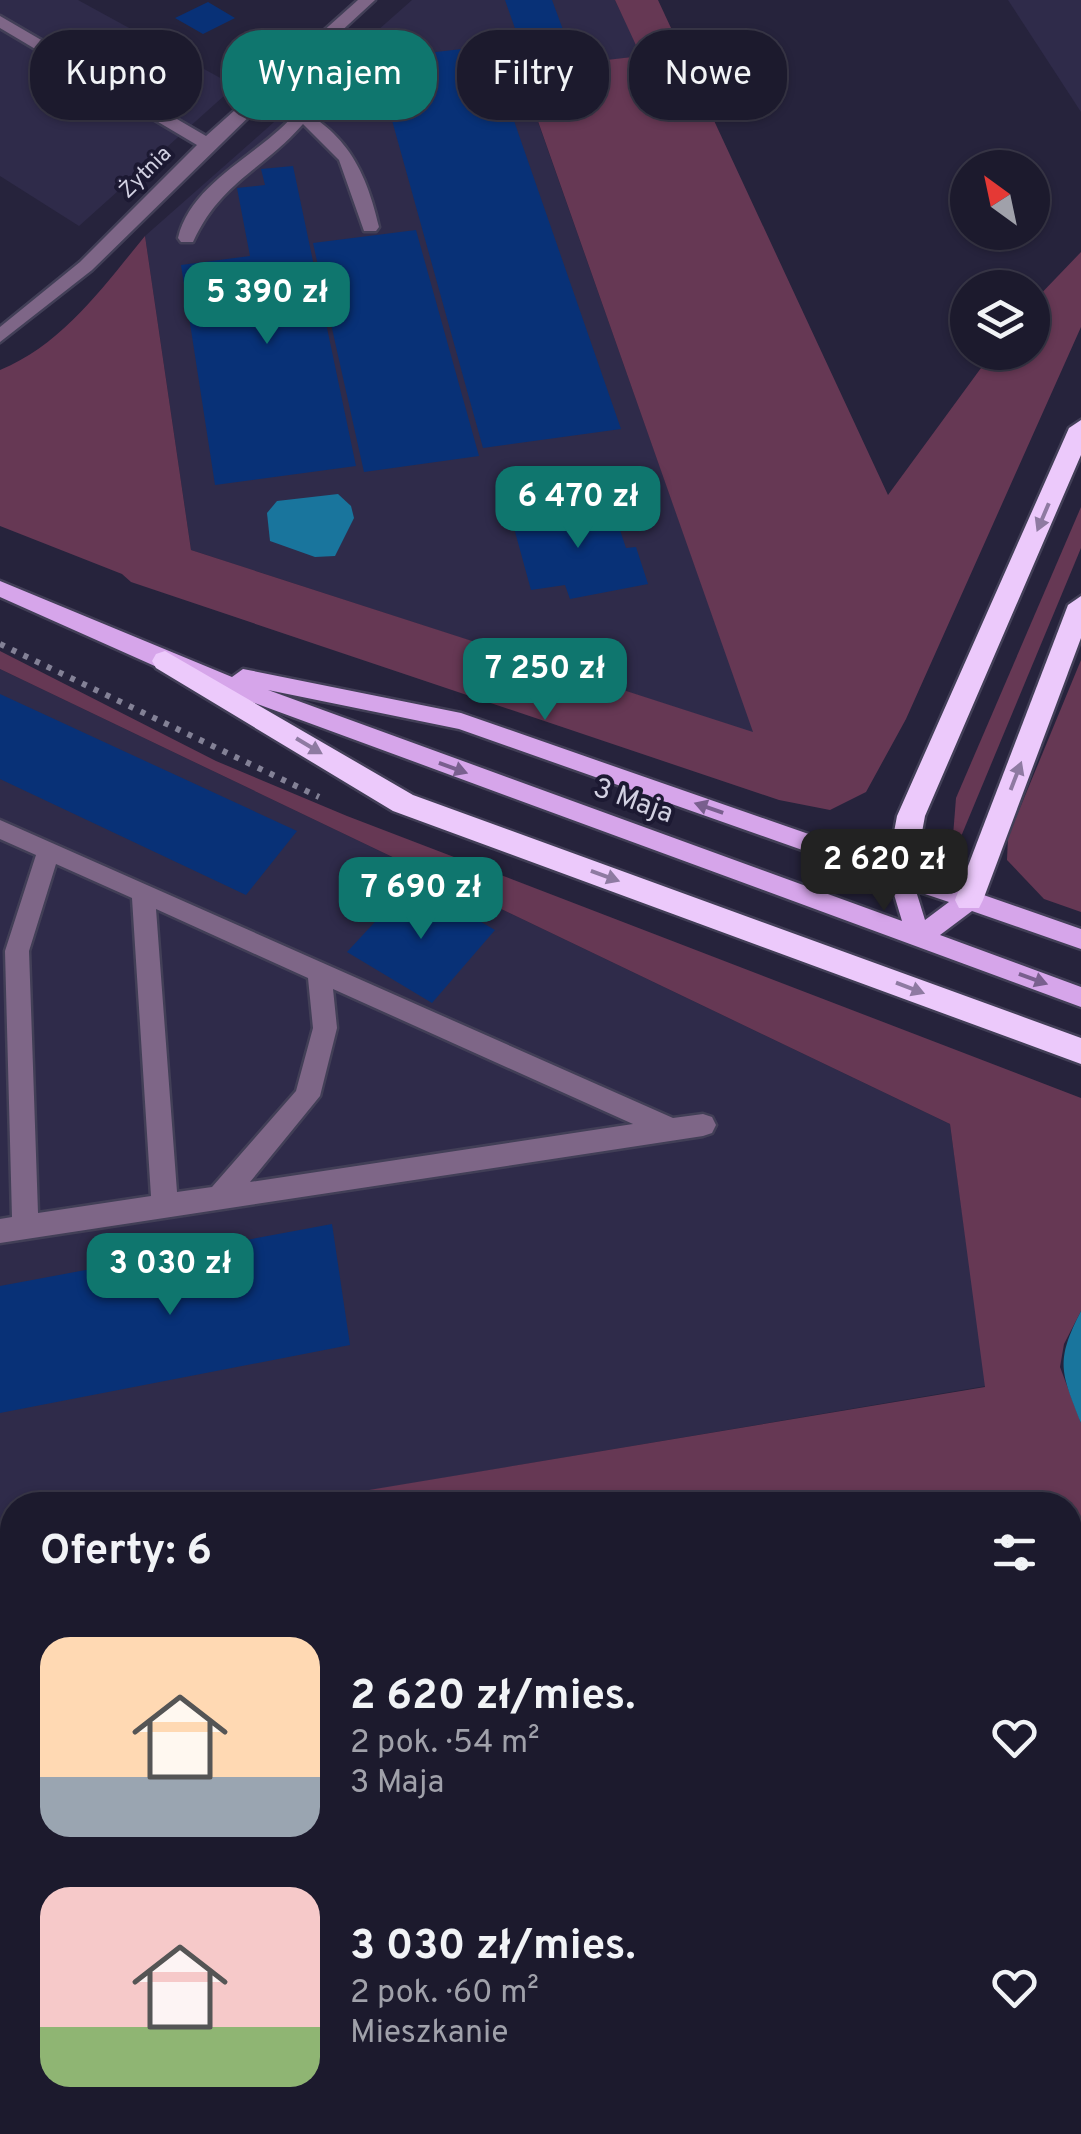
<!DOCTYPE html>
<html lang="pl">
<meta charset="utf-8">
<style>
body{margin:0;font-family:Overpass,sans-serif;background:#252335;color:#f1f3f6;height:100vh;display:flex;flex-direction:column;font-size:38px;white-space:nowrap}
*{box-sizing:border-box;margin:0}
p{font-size:32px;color:#a0a1aa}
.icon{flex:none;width:55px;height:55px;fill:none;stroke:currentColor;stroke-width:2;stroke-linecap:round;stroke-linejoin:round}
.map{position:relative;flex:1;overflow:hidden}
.panel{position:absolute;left:0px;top:1492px;width:1082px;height:642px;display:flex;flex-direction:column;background:#1c1a2d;border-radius:40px 40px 0 0;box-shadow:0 2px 8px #0004,0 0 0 2px #3a3849}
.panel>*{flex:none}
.guide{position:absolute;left:30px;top:30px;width:1022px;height:90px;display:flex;gap:20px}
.needle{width:65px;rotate:327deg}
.controls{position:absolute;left:950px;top:150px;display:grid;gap:20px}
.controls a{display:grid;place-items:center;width:100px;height:100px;border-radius:50%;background:#1c1a2d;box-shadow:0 2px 8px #0004,0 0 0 2px #3a3849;font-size:50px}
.price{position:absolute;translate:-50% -85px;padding:0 22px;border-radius:20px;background:#0f766e;color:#fff;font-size:32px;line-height:65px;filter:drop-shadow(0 2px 5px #0008)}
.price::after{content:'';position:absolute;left:50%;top:60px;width:30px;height:22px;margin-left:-15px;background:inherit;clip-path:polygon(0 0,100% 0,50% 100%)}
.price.selected{background:#222;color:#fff}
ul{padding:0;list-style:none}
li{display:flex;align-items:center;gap:30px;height:250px;padding:0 40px}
li span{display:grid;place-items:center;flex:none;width:280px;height:200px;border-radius:30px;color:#555}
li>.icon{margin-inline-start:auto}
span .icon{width:120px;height:120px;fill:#fffc;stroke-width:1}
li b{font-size:42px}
h2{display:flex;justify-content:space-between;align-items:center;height:120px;padding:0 40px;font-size:42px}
.tag{padding:0 35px;border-radius:40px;background:#1c1a2d;box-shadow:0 2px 8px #0004,0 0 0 2px #3a3849;font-size:35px;line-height:90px}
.tag.selected{background:#0f766e;color:#fff}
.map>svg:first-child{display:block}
.built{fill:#2f2b4a}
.green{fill:#663854}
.water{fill:#19759d}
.building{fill:#083177}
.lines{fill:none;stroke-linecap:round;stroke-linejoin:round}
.minor-casing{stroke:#423f57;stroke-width:5}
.major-casing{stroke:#423f57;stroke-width:5}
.highway-casing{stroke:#423f57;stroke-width:5}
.path{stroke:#838196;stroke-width:6;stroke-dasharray:5 8;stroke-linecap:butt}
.minor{fill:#7e6687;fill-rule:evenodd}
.major{fill:#d6a5ea;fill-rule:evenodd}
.highway{fill:#ecc9fb;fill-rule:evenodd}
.oneway{fill:#8e7aa1}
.oneway2{fill:#795f8e}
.labels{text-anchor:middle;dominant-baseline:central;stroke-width:8;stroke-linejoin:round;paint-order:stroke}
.far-street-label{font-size:22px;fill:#d2d1e2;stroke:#1c1932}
.street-label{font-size:28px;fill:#d2d1e2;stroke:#1c1932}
</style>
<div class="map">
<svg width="1081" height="2134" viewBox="0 0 1081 2134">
<rect width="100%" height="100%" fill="#26233c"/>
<g class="built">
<polygon points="0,0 78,0 235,86 79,226 0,176"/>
<polygon points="412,0 615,0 642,56 520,71 754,733 191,550 145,236"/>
<polygon points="1008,0 1081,0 1081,112"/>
<polygon points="0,669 950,1124 986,1386 284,1505 12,1505 12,1554 0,1556"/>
</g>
<g class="green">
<path d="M615,0H658L888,495L992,353L1032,352L1033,302L1081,252V327L906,719L866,792L830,810L779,800L131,582L122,574L0,526V370C63,344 103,287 145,236L191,550L753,732L520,70L641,56Z"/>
<polygon points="1081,507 1081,548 960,839 953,836 956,798"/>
<polygon points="0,651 216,761 347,816 1081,1098 1081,1311 1064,1344 1060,1367 1081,1423 1081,2134 452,2134 451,2123 1070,2122 1070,1505 364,1505 363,1491 985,1387 950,1124 0,669"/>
<polygon points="1081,660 1081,912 1044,899 1007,860 1008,837"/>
</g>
<g class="water">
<polygon points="338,494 351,506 354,518 335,556 315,557 270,541 267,513 277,501"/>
<path d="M1081,1311V1423C1061,1371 1055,1362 1081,1311Z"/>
</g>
<g class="building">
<polygon points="505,0 552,0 569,46 523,51"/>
<polygon points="208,2 235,18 203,34 175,18"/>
<polygon points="488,46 621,429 483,448 375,59"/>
<polygon points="293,166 356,466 215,485 181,265 250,256 237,188 265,185 261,169"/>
<polygon points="416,230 479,456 364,472 313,243"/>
<polygon points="611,503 626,548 636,547 648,584 570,599 565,585 531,590 511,517"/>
<polygon points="0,694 297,831 246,895 0,779"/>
<polygon points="412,882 495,930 432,1003 347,952"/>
<polygon points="332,1224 350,1345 0,1413 0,1286"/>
</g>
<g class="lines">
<defs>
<g id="minor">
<path d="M358,0H375L272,95C337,123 363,156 379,227L376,231H364L339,160L303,124C262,171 221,181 193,242H181L178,238C191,183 257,156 292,117L263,103L92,270L0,342V327L80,262L197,145L0,28V16L206,136Z"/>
<path d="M0,820L673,1118L703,1114L712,1117L716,1125L712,1133L703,1136L0,1243V1219L12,1217L5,951L36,855L0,839ZM56,864L132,898L151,1196L38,1213L29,951ZM156,909L308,978L313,1028L296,1091L212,1187L177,1192ZM333,989L633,1124L250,1182L320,1096L337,1028Z"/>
</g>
<path id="major" d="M0,581L232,677L243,669L461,713L1081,929V949L972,911L940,935L1081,987V1007L157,667L0,597ZM268,690L459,729L890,881L902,921ZM916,891L949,902L925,920Z"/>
<g id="highway">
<polygon points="1081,420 1081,455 925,816 914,875 910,883 890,883 886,875 897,816 1069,428"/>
<polygon points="1081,596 1081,638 983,900 979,908 959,908 955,900 1068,605"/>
<polygon points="165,651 413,795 1081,1038 1081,1064 393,811 156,668 152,661 156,654"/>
</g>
</defs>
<use href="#minor" class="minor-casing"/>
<use href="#major" class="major-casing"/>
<use href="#highway" class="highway-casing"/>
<polyline class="path" points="0,644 319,797"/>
<use href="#minor" class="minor"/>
<use href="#major" class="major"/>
<use href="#highway" class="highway"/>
</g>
<defs><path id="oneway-solid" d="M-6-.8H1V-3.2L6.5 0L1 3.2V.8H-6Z" transform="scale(2.5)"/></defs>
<g class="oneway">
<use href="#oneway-solid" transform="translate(1043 517) rotate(113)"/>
<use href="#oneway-solid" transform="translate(309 746) rotate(31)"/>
<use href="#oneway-solid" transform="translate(1016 776) rotate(-69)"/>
<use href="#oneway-solid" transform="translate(605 876) rotate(20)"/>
<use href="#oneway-solid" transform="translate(910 988) rotate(21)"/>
</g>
<g class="oneway2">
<use href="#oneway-solid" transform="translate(453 768) rotate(20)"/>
<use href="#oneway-solid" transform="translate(709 808) rotate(-161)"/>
<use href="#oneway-solid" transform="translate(1033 979) rotate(20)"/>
</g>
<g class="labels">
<g class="far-street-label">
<text transform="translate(146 173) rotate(-45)">Żytnia</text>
</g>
<g class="street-label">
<text transform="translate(633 802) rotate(20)">3 Maja</text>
</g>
</g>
</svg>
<div class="controls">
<a><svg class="needle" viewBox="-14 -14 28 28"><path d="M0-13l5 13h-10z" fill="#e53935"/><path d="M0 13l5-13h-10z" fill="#a0a1aa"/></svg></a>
<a><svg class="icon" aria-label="layers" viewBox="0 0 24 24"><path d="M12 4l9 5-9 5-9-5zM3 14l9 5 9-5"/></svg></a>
</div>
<b class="price" style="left:267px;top:347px">5 390 zł</b>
<b class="price" style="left:578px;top:551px">6 470 zł</b>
<b class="price" style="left:545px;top:723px">7 250 zł</b>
<b class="price selected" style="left:884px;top:914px">2 620 zł</b>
<b class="price" style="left:421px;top:942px">7 690 zł</b>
<b class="price" style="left:170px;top:1318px">3 030 zł</b>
<div class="guide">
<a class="tag">Kupno</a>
<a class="tag selected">Wynajem</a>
<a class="tag">Filtry</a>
<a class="tag">Nowe</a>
</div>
<section class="panel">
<h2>Oferty: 6<svg class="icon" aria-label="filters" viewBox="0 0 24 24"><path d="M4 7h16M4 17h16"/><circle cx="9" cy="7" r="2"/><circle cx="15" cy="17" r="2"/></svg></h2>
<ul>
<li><span style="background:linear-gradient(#ffd9b3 70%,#9aa5b1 0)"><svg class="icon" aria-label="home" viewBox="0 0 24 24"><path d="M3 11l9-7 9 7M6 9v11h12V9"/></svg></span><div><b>2 620 zł/mies.</b><p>2 pok. · 54 m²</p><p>3 Maja</p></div><svg class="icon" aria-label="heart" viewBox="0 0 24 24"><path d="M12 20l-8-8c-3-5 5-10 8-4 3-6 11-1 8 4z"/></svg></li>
<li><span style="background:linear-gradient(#f6c9c9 70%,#8fb573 0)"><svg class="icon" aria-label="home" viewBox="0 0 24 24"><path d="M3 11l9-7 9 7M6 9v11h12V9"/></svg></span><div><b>3 030 zł/mies.</b><p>2 pok. · 60 m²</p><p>Mieszkanie</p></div><svg class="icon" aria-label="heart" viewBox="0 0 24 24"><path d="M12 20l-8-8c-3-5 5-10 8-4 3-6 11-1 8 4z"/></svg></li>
</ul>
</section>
</div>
